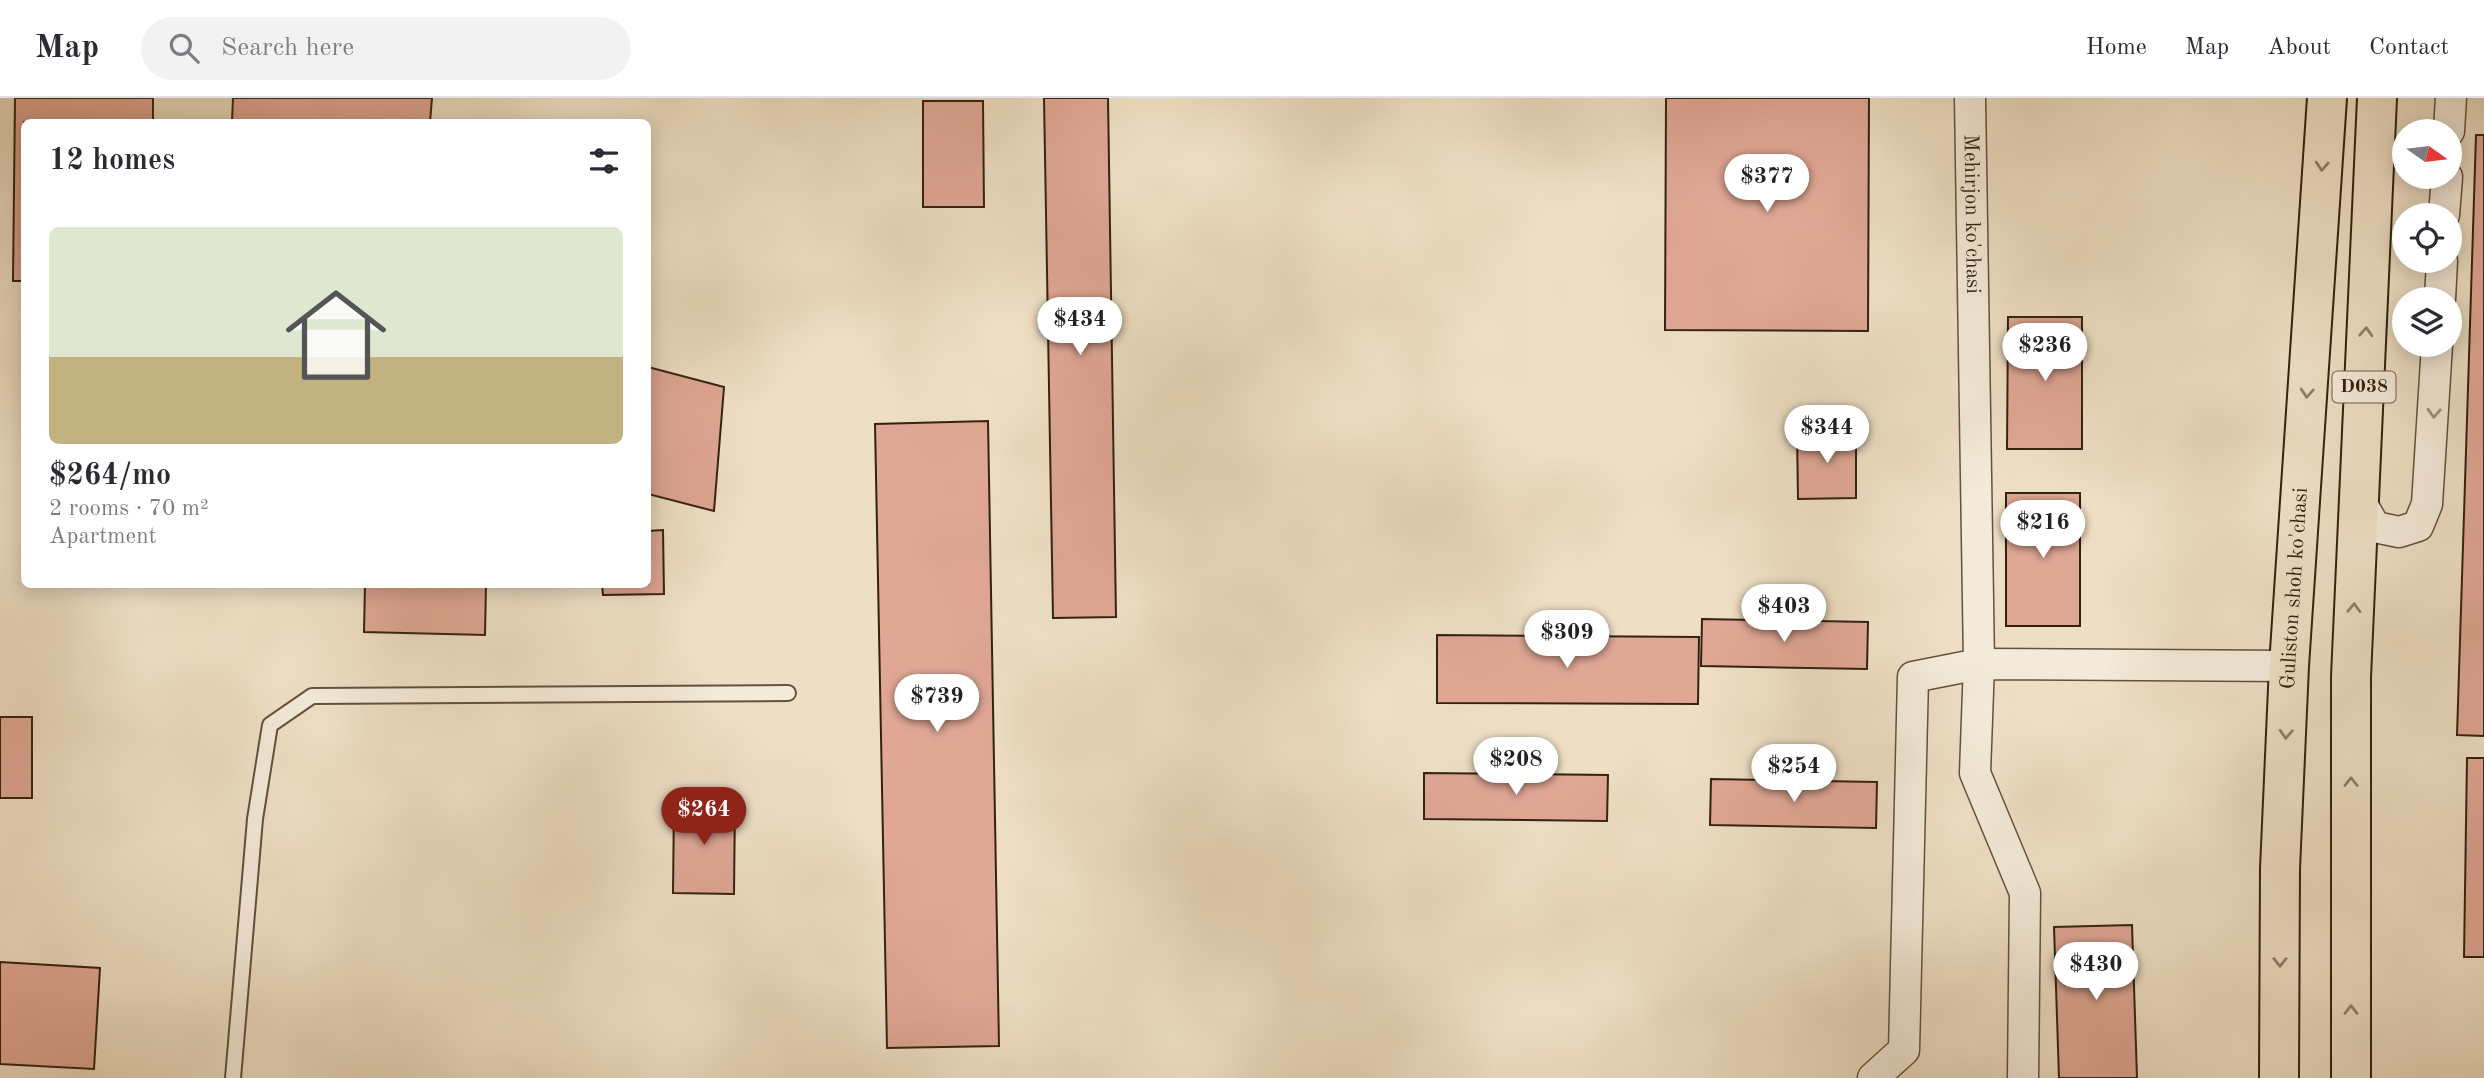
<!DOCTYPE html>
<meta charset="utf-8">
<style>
body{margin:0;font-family:"Old Standard TT",serif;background:#f2f2f3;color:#2b2b33;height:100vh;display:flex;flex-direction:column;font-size:26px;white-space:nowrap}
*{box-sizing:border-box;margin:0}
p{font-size:23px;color:#7c7c81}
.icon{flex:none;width:38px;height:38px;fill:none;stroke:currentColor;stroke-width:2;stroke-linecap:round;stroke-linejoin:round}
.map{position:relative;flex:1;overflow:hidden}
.sheet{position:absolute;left:21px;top:21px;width:630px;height:469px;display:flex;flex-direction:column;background:#fff;border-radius:10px;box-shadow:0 4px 18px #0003}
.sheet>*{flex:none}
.needle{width:46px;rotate:104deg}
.fabs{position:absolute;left:2392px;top:21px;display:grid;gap:14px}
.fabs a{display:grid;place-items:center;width:70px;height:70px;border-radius:50%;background:#fff;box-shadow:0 4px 18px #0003;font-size:35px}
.price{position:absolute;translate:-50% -60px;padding:0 16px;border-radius:24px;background:#fff;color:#222;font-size:23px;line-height:46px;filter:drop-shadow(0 2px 4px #0008)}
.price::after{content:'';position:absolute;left:50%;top:42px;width:21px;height:16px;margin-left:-10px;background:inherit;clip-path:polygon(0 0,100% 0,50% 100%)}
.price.current{background:#8f2418;color:#fff}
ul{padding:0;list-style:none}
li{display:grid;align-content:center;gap:14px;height:371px;padding:0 28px}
li span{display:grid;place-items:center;height:217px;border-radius:10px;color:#555}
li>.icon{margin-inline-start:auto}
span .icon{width:126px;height:126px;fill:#fffc;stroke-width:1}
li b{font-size:30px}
h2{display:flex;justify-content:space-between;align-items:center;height:84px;padding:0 28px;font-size:30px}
header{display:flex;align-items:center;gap:42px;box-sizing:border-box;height:98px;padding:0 35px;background:#fff;border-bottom:2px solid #e1e1e2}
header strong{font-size:33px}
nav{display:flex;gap:38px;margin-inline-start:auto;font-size:24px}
.search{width:490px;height:63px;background:#f2f2f3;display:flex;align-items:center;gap:18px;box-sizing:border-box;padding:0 24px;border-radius:38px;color:#7c7c81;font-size:26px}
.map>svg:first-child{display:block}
.building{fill:#e0a795;stroke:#332210;stroke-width:2}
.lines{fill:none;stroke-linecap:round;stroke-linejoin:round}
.service-casing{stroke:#62513d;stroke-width:18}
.minor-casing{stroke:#62513d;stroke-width:33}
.primary-casing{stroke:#332210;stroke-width:42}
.service{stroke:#f4ead9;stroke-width:14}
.minor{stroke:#f4ead9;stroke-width:30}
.primary{stroke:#eedfc4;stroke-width:38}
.oneway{stroke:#90806a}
.oneway2{stroke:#9d907f}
.labels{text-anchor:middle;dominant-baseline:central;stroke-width:5;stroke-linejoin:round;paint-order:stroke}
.shield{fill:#f4ead9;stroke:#6d5e4c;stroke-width:2}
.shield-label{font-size:19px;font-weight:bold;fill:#332210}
.street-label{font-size:21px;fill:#332210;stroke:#f4ead9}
</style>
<header>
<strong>Map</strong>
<div class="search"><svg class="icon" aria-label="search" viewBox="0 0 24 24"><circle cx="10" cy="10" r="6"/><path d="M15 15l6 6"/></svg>Search here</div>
<nav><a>Home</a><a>Map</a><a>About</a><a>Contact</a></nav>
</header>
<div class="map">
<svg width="2484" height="980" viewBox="0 0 2484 980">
<rect width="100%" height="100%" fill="#eedfc4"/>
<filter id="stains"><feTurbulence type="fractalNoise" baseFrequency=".00286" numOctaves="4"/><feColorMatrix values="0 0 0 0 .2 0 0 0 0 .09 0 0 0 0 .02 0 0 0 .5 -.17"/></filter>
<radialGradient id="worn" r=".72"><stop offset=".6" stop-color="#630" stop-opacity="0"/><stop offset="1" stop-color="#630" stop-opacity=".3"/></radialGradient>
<g class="building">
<polygon points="15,0 153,0 153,24 24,24 24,183 13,183"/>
<polygon points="233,0 432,0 430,24 232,24"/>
<polygon points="1044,0 1108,0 1116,519 1053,520"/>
<polygon points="1666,0 1869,0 1868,233 1665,232"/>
<polygon points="923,3 983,3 984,109 923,109"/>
<polygon points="2476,37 2484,37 2484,638 2457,637"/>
<polygon points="2008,219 2082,219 2082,351 2007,351"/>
<polygon points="648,269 724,289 714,413 648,396"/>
<polygon points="988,323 999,948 887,950 875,326"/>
<polygon points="1856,333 1856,400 1798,401 1797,334"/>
<rect x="2006" y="395" width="74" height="133"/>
<polygon points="663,432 664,496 603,497 602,486 648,486 648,433"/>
<polygon points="365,486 486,486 485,537 364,534"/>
<polygon points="1702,521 1868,524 1867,571 1701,568"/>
<polygon points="1437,537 1699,539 1698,606 1437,605"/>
<rect x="0" y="619" width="32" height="81"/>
<polygon points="2467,660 2484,660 2484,859 2464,859"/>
<polygon points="1424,675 1608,677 1607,723 1424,721"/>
<polygon points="1711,681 1877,684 1876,730 1710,727"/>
<polygon points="674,703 735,703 734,796 673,795"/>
<polygon points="2132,827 2137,980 2059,980 2054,829"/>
<polygon points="0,864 100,870 94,971 0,966"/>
</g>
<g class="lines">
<defs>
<polyline id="service" points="233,980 255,721 270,627 312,598 788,595"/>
<g id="minor">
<path id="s1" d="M1970,0L1979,566L1975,675L2025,795L2023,980"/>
<polyline points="2449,33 2451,0"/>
<polyline points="2444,117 2447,79"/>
<polyline points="2440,201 2442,163"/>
<polyline points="2359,401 2375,429 2399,434 2418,428 2427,406 2437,247"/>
<polyline points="1873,980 1904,952 1913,579 1979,566 2289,568"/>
</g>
<g id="primary">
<path id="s2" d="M2279,980L2280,771L2289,568L2327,0"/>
<polyline points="2351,980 2351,579 2377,0"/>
</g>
</defs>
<use href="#service" class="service-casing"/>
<use href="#minor" class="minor-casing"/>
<use href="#primary" class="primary-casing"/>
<use href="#service" class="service"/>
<use href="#minor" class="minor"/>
<use href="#primary" class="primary"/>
</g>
<defs><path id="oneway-chevron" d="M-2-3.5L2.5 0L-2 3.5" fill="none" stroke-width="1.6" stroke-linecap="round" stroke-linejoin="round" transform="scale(1.75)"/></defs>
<g class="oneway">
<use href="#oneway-chevron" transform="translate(2322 68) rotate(94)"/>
<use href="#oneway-chevron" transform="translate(2366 234) rotate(-87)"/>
<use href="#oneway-chevron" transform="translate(2307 295) rotate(94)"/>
<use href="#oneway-chevron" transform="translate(2354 510) rotate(-88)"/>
<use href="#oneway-chevron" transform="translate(2286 636) rotate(93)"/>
<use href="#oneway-chevron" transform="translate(2351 684) rotate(-90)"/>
<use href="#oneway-chevron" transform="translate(2280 864) rotate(90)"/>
<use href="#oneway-chevron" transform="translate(2351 912) rotate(-90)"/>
</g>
<use class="oneway2" href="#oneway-chevron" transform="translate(2434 315) rotate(93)"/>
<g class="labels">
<rect class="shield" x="2332.5" y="273.5" width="63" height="31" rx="5"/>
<g class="shield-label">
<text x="2364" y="289">D038</text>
</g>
<g class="street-label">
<text stroke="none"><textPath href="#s1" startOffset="116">Mehirjon ko'chasi</textPath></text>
<text stroke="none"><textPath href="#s2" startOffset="490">Guliston shoh ko'chasi</textPath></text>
</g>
</g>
<rect width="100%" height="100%" filter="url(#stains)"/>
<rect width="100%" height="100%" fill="url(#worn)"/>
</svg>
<div class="fabs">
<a><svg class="needle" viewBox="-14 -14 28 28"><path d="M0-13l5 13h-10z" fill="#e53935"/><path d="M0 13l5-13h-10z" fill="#7c7c81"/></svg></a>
<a><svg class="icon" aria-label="locate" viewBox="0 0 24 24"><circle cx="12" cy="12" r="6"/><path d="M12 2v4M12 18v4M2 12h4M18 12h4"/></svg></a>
<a><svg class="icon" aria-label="layers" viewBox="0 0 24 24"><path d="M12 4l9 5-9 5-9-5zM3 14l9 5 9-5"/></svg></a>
</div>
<b class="price" style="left:1767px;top:116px">$377</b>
<b class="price" style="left:1080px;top:259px">$434</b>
<b class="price" style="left:2045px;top:285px">$236</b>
<b class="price" style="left:1827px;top:367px">$344</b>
<b class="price" style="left:2043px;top:462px">$216</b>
<b class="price" style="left:1784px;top:546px">$403</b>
<b class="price" style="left:1567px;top:572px">$309</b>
<b class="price" style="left:937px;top:636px">$739</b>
<b class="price" style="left:1516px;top:699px">$208</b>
<b class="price" style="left:1794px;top:706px">$254</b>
<b class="price current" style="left:704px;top:749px">$264</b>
<b class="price" style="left:2096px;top:904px">$430</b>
<section class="sheet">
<h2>12 homes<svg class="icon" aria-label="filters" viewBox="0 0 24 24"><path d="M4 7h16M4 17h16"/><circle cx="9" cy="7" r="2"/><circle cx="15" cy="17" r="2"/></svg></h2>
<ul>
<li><span style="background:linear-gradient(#dfe7d0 60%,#c2b280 0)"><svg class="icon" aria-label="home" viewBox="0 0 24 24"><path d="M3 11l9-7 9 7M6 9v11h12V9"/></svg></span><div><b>$264/mo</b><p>2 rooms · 70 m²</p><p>Apartment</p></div></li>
</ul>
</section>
</div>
